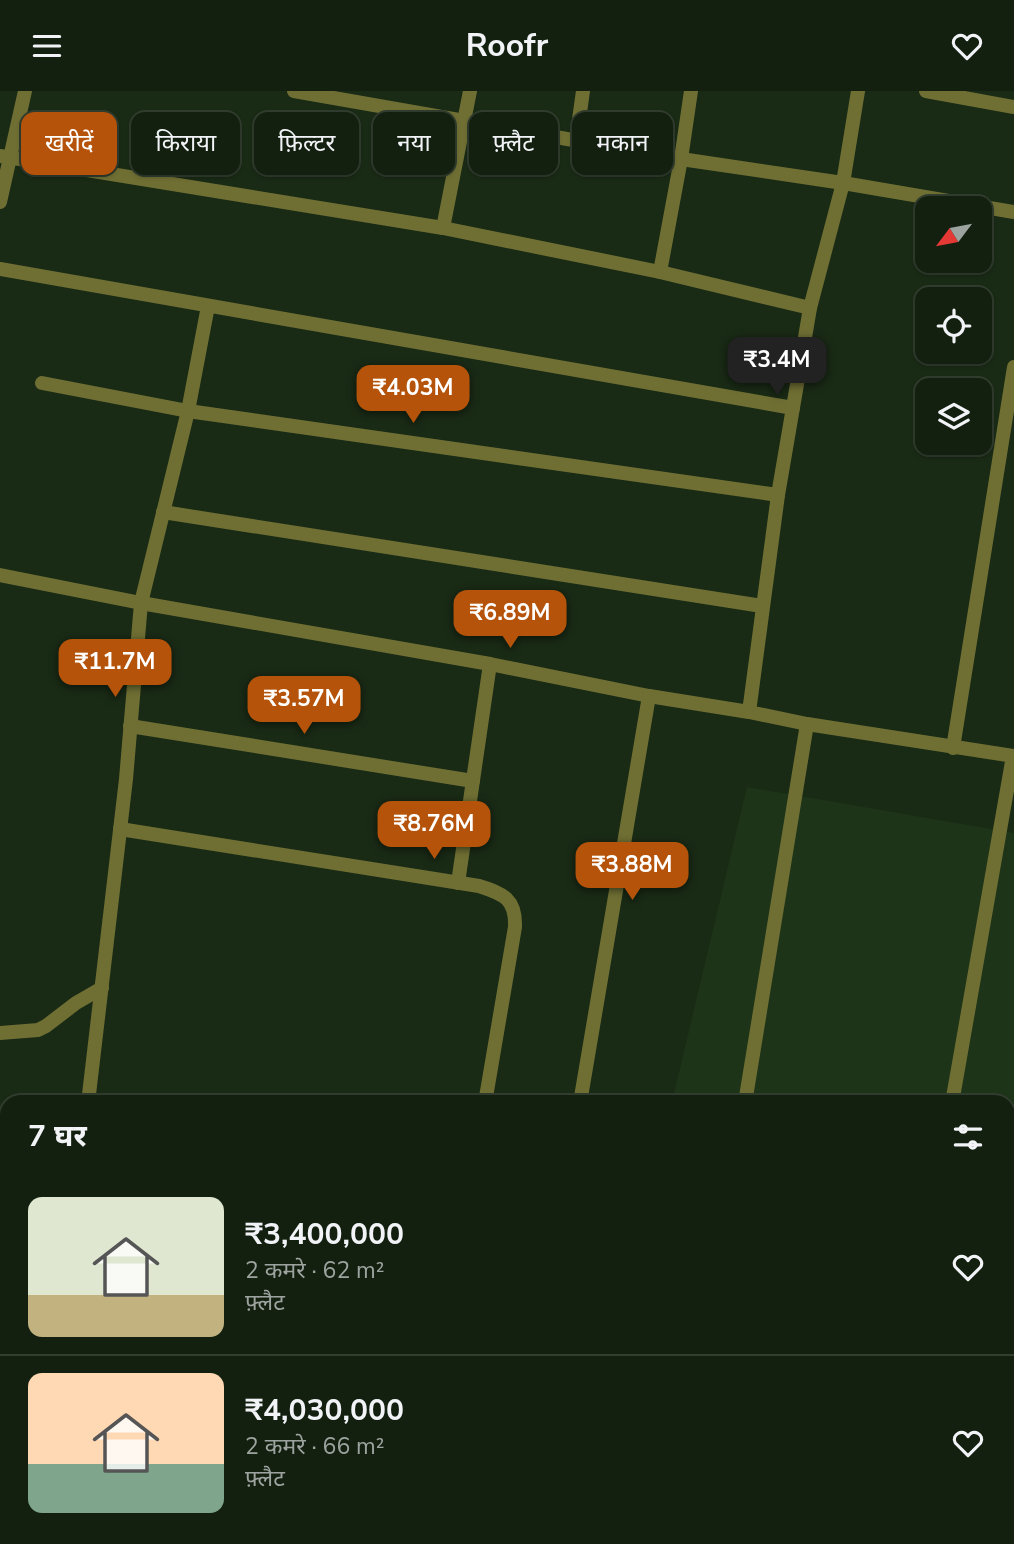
<!DOCTYPE html>
<html lang="hi">
<meta charset="utf-8">
<style>
body{margin:0;font-family:"Nunito Sans","Noto Sans Devanagari",sans-serif;background:#1c2819;color:#f1f3f6;height:100vh;display:flex;flex-direction:column;font-size:26px;white-space:nowrap}
*{box-sizing:border-box;margin:0}
p{font-size:23px;color:#9da39f}
.icon{flex:none;width:38px;height:38px;fill:none;stroke:currentColor;stroke-width:2;stroke-linecap:round;stroke-linejoin:round}
.map{position:relative;flex:1;overflow:hidden}
.sheet{position:absolute;left:0px;top:1004px;width:1015px;height:450px;display:flex;flex-direction:column;background:#132010;border-radius:21px 21px 0 0;box-shadow:0 2px 5px #0004,0 0 0 2px #323e30}
.sheet>*{flex:none}
.hud{position:absolute;left:21px;top:21px;width:973px;height:63px;display:flex;gap:14px}
.needle{width:46px;rotate:238deg}
.fabs{position:absolute;left:915px;top:105px;display:grid;gap:14px}
.fabs a{display:grid;place-items:center;width:77px;height:77px;border-radius:14px;background:#132010;box-shadow:0 2px 5px #0004,0 0 0 2px #323e30;font-size:35px}
.price{position:absolute;translate:-50% -60px;padding:0 16px;border-radius:14px;background:#b45309;color:#fff;font-size:23px;line-height:46px;filter:drop-shadow(0 2px 4px #0008)}
.price::after{content:'';position:absolute;left:50%;top:42px;width:21px;height:16px;margin-left:-10px;background:inherit;clip-path:polygon(0 0,100% 0,50% 100%)}
.price.active{background:#222;color:#fff}
ul{padding:0;list-style:none}
li{display:flex;align-items:center;gap:21px;height:175px;padding:0 28px}
li+li{border-top:2px solid #323e30}
li span{display:grid;place-items:center;flex:none;width:196px;height:140px;border-radius:14px;color:#555}
li>.icon{margin-inline-start:auto}
span .icon{width:84px;height:84px;fill:#fffc;stroke-width:1}
li b{font-size:30px}
h2{display:flex;justify-content:space-between;align-items:center;height:84px;padding:0 28px;font-size:30px}
.pill{padding:0 24px;border-radius:14px;background:#132010;box-shadow:0 2px 5px #0004,0 0 0 2px #323e30;font-size:24px;line-height:63px}
.pill.active{background:#b45309;color:#fff}
header{display:flex;justify-content:space-between;align-items:center;height:91px;padding:0 28px;background:#132010;font-size:32px;font-weight:700}
.map>svg:first-child{display:block}
.built{fill:#1e3419}
.water{fill:#2a747a}
.lines{fill:none;stroke-linecap:round;stroke-linejoin:round}
.minor{stroke:#6f6f34;stroke-width:14}
</style>
<header><svg class="icon" aria-label="menu" viewBox="0 0 24 24"><path d="M4 6h16M4 12h16M4 18h16"/></svg>Roofr<svg class="icon" aria-label="heart" viewBox="0 0 24 24"><path d="M12 20l-8-8c-3-5 5-10 8-4 3-6 11-1 8 4z"/></svg></header>
<div class="map">
<svg width="1014" height="1453" viewBox="0 0 1014 1453">
<rect width="100%" height="100%" fill="#192a15"/>
<polygon class="built" points="747,696 1014,742 1014,1453 568,1453 569,1447 1008,1447 1008,1012 672,1011"/>
<polygon class="water" points="72,1447 195,1447 195,1453 73,1453"/>
<g class="lines">
<g class="minor">
<polyline points="294,0 681,68 843,92 1014,121"/>
<polyline points="926,0 1014,16"/>
<polyline points="576,50 583,0"/>
<polyline points="0,65 443,137 660,181 810,217"/>
<polyline points="0,111 25,0"/>
<polyline points="443,137 470,0"/>
<polyline points="0,178 793,317"/>
<polyline points="660,181 681,68 691,0"/>
<polyline points="42,292 188,320 778,404"/>
<polyline points="163,421 762,515"/>
<polyline points="0,484 141,512 490,573 649,605 749,621 807,633 1014,665"/>
<polyline points="749,621 778,404 802,264 810,217 843,92 858,0"/>
<polyline points="130,635 473,690"/>
<polyline points="953,657 1014,276"/>
<path d="M120,738L479,795C504,803 516,808 515,836L485,1012"/>
<polyline points="458,792 490,573"/>
<polyline points="0,942 38,939 46,935 76,912 102,897"/>
<polyline points="88,1012 126,688 141,512 188,320 208,215"/>
<polyline points="580,1012 649,605"/>
<polyline points="745,1012 807,633"/>
<polyline points="952,1012 1013,665"/>
<polyline points="0,1411 7,1413"/>
<polyline points="35,1447 37,1453"/>
<polyline points="253,1453 254,1447"/>
<polyline points="409,1453 410,1447"/>
</g>
</g>
</svg>
<div class="fabs">
<a><svg class="needle" viewBox="-14 -14 28 28"><path d="M0-13l5 13h-10z" fill="#e53935"/><path d="M0 13l5-13h-10z" fill="#9da39f"/></svg></a>
<a><svg class="icon" aria-label="locate" viewBox="0 0 24 24"><circle cx="12" cy="12" r="6"/><path d="M12 2v4M12 18v4M2 12h4M18 12h4"/></svg></a>
<a><svg class="icon" aria-label="layers" viewBox="0 0 24 24"><path d="M12 4l9 5-9 5-9-5zM3 14l9 5 9-5"/></svg></a>
</div>
<b class="price active" style="left:777px;top:306px">₹3.4M</b>
<b class="price" style="left:413px;top:334px">₹4.03M</b>
<b class="price" style="left:510px;top:559px">₹6.89M</b>
<b class="price" style="left:115px;top:608px">₹11.7M</b>
<b class="price" style="left:304px;top:645px">₹3.57M</b>
<b class="price" style="left:434px;top:770px">₹8.76M</b>
<b class="price" style="left:632px;top:811px">₹3.88M</b>
<div class="hud">
<a class="pill active">खरीदें</a>
<a class="pill">किराया</a>
<a class="pill">फ़िल्टर</a>
<a class="pill">नया</a>
<a class="pill">फ़्लैट</a>
<a class="pill">मकान</a>
</div>
<section class="sheet">
<h2>7 घर<svg class="icon" aria-label="filters" viewBox="0 0 24 24"><path d="M4 7h16M4 17h16"/><circle cx="9" cy="7" r="2"/><circle cx="15" cy="17" r="2"/></svg></h2>
<ul>
<li><span style="background:linear-gradient(#dfe7d0 70%,#c2b280 0)"><svg class="icon" aria-label="home" viewBox="0 0 24 24"><path d="M3 11l9-7 9 7M6 9v11h12V9"/></svg></span><div><b>₹3,400,000</b><p>2 कमरे · 62 m²</p><p>फ़्लैट</p></div><svg class="icon" aria-label="heart" viewBox="0 0 24 24"><path d="M12 20l-8-8c-3-5 5-10 8-4 3-6 11-1 8 4z"/></svg></li>
<li><span style="background:linear-gradient(#ffd9b3 65%,#7fa58c 0)"><svg class="icon" aria-label="home" viewBox="0 0 24 24"><path d="M3 11l9-7 9 7M6 9v11h12V9"/></svg></span><div><b>₹4,030,000</b><p>2 कमरे · 66 m²</p><p>फ़्लैट</p></div><svg class="icon" aria-label="heart" viewBox="0 0 24 24"><path d="M12 20l-8-8c-3-5 5-10 8-4 3-6 11-1 8 4z"/></svg></li>
</ul>
</section>
</div>
